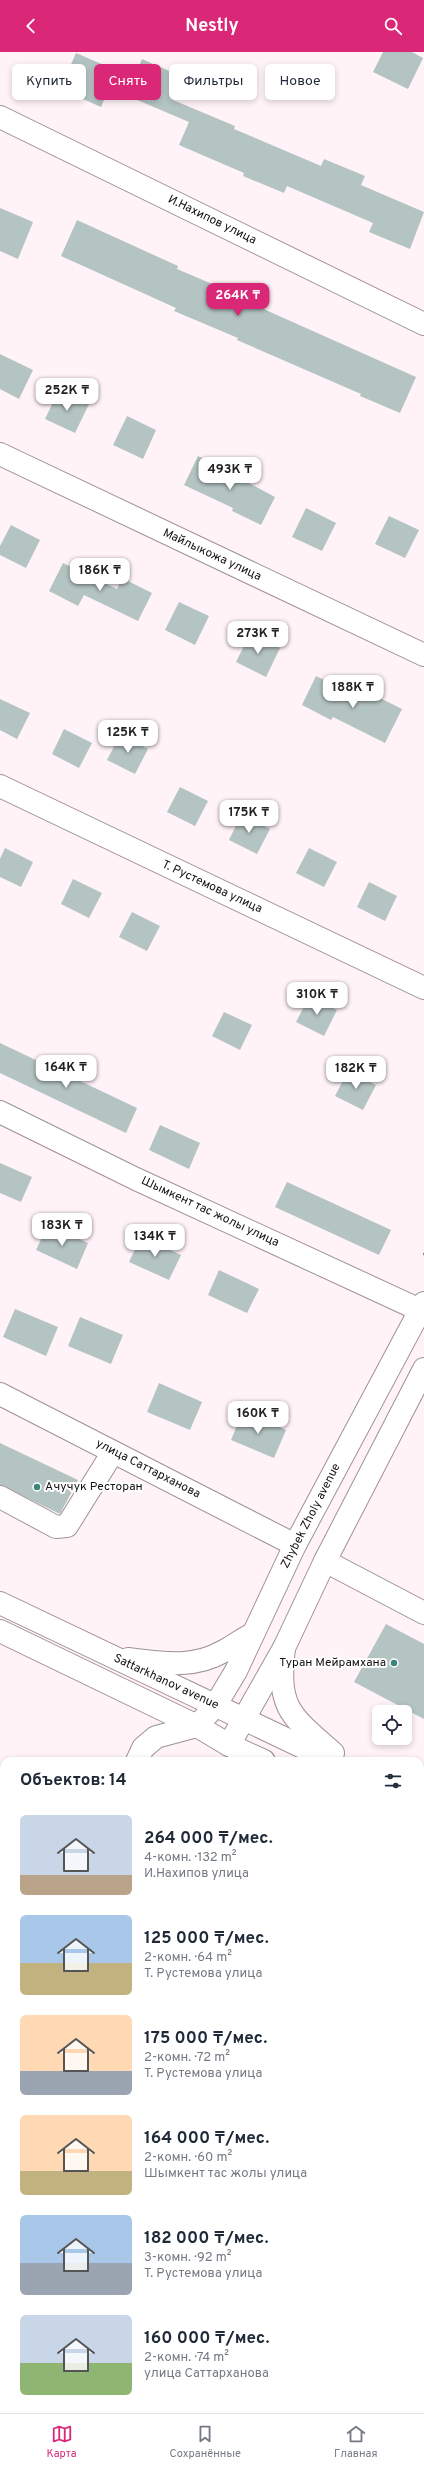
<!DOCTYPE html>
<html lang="ru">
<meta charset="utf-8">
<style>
body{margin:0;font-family:Overpass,sans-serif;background:#f6f6f7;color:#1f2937;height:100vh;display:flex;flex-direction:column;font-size:15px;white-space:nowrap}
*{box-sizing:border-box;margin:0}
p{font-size:13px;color:#747a83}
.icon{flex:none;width:22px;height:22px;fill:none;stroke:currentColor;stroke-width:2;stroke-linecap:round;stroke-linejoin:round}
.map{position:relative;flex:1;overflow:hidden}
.details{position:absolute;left:0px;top:1705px;width:424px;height:656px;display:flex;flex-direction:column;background:#fff;border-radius:12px 12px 0 0;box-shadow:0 2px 6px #0003}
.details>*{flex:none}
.hud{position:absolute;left:12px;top:12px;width:400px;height:36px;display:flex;gap:8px}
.tools{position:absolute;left:372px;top:1653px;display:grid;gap:8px}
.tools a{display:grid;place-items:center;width:40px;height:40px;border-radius:6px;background:#fff;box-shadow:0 2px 6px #0003;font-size:20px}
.price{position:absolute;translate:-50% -34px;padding:0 9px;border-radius:8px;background:#fff;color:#222;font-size:13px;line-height:26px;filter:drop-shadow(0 1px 2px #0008)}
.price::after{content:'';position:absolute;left:50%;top:24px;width:12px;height:9px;margin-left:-6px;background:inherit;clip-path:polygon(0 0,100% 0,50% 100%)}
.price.on{background:#db2777;color:#fff}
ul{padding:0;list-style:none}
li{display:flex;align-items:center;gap:12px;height:100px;padding:0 20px}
li span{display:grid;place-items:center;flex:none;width:112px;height:80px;border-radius:6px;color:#555}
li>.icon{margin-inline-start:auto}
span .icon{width:48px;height:48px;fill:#fffc;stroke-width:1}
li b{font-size:17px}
h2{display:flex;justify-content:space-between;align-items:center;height:48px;padding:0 20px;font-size:17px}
.chip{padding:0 14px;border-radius:6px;background:#fff;box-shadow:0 2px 6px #0003;font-size:14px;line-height:36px}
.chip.on{background:#db2777;color:#fff}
header{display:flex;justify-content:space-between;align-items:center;height:52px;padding:0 20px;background:#db2777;color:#fff;font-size:18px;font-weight:700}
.tabs{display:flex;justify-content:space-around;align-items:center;height:56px;border-top:1px solid #e0e1e3;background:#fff;font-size:11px;color:#747a83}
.tabs a{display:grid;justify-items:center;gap:2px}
.tabs .on{color:#db2777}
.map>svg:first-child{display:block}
.building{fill:#b4c4c2}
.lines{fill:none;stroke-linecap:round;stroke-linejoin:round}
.minor-casing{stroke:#9f9196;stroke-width:24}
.major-casing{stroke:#9f9196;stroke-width:24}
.path{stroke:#948b8e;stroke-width:2.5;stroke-dasharray:2 2;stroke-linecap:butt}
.minor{stroke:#fff;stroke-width:22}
.major{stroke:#fff;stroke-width:22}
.poi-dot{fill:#3d847d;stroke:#fff;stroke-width:1.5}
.labels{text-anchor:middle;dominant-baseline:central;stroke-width:4;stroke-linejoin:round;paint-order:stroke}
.street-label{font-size:12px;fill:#140f11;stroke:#fff}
.poi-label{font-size:12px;fill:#140f11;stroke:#fff;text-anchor:start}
</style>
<header><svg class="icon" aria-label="back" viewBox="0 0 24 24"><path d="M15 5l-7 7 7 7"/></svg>Nestly<svg class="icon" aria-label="search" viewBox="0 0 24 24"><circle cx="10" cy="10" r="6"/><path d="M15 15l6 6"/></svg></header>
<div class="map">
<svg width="424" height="2361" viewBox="0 0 424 2361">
<rect width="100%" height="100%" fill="#fff3f7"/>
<g class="building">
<polygon points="383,0 412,0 423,6 408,37 373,20"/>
<polygon points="76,1 134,26 142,7 183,25 173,48 235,74 234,77 321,114 324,107 365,124 361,133 424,160 410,197 369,180 373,171 287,134 284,141 243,124 244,121 179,93 189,70 109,36 101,55 60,37"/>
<polygon points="0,156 33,170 18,207 0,199"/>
<polygon points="77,168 178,214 177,217 231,240 230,242 416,325 400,361 360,344 361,342 237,288 238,286 174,259 176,256 61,204"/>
<polygon points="0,302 33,318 19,347 0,337"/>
<polygon points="59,338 89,352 75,381 45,367"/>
<polygon points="127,364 156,378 143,407 113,393"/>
<polygon points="198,404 275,445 261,473 232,459 233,456 184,433"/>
<polygon points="306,456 336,471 322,499 292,485"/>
<polygon points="389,464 419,478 405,506 375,492"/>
<polygon points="11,473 40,488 26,516 0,503 0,494"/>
<polygon points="63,511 117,537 122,526 152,541 138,569 84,543 78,554 49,539"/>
<polygon points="179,550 209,564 195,593 165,578"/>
<polygon points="250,582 280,596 266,625 236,610"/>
<polygon points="316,624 364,648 368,640 402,657 385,691 333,665 331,668 302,653"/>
<polygon points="0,647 30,661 17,687 0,678"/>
<polygon points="64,677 92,691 79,716 52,702"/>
<polygon points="120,683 148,697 135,722 107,708"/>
<polygon points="180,735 208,749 195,774 167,760"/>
<polygon points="241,763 270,777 257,802 229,788"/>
<polygon points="5,796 33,810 21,835 0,825 0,807"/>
<polygon points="309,796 337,810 324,835 296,821"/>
<polygon points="73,827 102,841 89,866 61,852"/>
<polygon points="369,830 397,844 385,869 357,855"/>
<polygon points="132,860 160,874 147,899 119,885"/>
<polygon points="309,945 337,958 324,984 296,970"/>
<polygon points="224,960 252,973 240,998 212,984"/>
<polygon points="0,991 137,1056 126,1081 0,1021"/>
<polygon points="348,1019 376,1033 363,1058 335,1044"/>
<polygon points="160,1073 200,1091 189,1117 149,1098"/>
<polygon points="0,1111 32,1125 21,1150 0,1141"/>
<polygon points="287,1130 391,1178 379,1203 275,1155"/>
<polygon points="48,1173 88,1191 77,1217 36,1198"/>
<polygon points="141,1185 181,1203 169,1228 129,1210"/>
<polygon points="219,1218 259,1237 247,1261 208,1243"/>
<polygon points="15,1257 58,1275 46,1304 3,1285"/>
<polygon points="80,1265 123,1283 111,1312 68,1294"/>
<polygon points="159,1331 202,1350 190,1378 147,1360"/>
<polygon points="243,1359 286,1378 274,1406 231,1388"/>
<polygon points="0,1391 78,1428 60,1462 0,1433"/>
<polygon points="386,1572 424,1592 424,1667 354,1630"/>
</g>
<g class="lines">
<defs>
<g id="minor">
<polyline points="0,65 424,272"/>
<polyline points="0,402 424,603"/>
<polyline points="0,734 424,936"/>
<polyline points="0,1060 136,1127 420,1258"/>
<polyline points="0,1342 295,1493"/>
<polyline points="0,1445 56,1475 67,1474 113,1400"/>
<polyline points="325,1509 424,1561"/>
<polyline points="229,1693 284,1596 325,1509 424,1317"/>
<polyline points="137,1709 143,1696 156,1685 197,1674 215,1654 236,1619 295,1493 424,1251"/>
<polyline points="0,1789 4,1791"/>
<polyline points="420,1985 424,1987"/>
<polyline points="0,2016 4,2007"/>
<polyline points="0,2145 4,2146"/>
<polyline points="420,2332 424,2333"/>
<polyline points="225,2361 227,2357"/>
</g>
<g id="major">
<polyline points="0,1551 332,1709"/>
<polyline points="0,1579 197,1674 229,1693 264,1709"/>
<path d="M284,1596C277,1657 290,1663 333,1701"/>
<path d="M128,1607C162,1611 193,1617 224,1599C234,1594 242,1587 253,1582"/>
<polyline points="420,1752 424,1754"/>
<polyline points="420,1783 424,1785"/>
</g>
</defs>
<use href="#minor" class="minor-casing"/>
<use href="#major" class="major-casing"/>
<polyline class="path" points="423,1202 424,1202"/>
<use href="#minor" class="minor"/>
<use href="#major" class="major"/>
</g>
<g class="poi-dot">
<circle cx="37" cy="1435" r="4"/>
<circle cx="394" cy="1611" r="4"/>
</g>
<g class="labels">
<g class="street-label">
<text transform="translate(212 168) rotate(26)">И.Нахипов улица</text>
<text transform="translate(212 503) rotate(25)">Майлыкожа улица</text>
<text transform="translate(212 835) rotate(25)">Т. Рустемова улица</text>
<text transform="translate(210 1160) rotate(25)">Шымкент тас жолы улица</text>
<text transform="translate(148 1417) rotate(27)">улица Саттарханова</text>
<text transform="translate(311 1464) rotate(-63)">Zhybek Zholy avenue</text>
<text transform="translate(166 1630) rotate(25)">Sattarkhanov avenue</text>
</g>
<g class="poi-label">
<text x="45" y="1435">Ачучук Ресторан</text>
<text x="386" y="1611" text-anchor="end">Туран Мейрамхана</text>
</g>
</g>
</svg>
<div class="tools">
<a><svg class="icon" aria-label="locate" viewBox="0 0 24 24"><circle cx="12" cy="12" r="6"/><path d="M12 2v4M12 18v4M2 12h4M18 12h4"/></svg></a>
</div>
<b class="price on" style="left:238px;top:265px">264K ₸</b>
<b class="price" style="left:67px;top:360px">252K ₸</b>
<b class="price" style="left:230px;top:439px">493K ₸</b>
<b class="price" style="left:100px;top:540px">186K ₸</b>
<b class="price" style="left:258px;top:603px">273K ₸</b>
<b class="price" style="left:353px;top:657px">188K ₸</b>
<b class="price" style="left:128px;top:702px">125K ₸</b>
<b class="price" style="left:249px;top:782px">175K ₸</b>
<b class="price" style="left:317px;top:964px">310K ₸</b>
<b class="price" style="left:66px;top:1037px">164K ₸</b>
<b class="price" style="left:356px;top:1038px">182K ₸</b>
<b class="price" style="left:62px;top:1195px">183K ₸</b>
<b class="price" style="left:155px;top:1206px">134K ₸</b>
<b class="price" style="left:258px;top:1383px">160K ₸</b>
<div class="hud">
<a class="chip">Купить</a>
<a class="chip on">Снять</a>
<a class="chip">Фильтры</a>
<a class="chip">Новое</a>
</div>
<section class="details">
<h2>Объектов: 14<svg class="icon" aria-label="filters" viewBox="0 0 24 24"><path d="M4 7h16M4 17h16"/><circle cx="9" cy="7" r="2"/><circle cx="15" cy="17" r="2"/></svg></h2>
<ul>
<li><span style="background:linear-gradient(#c9d6e8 75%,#b9a48a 0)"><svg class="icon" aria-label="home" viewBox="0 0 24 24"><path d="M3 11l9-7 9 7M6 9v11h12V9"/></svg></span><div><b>264 000 ₸/мес.</b><p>4-комн. · 132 m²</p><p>И.Нахипов улица</p></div></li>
<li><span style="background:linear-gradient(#a9c7e8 60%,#c2b280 0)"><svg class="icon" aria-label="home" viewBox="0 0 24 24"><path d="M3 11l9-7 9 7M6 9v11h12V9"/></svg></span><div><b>125 000 ₸/мес.</b><p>2-комн. · 64 m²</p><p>Т. Рустемова улица</p></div></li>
<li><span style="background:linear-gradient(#ffd9b3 70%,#9aa5b1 0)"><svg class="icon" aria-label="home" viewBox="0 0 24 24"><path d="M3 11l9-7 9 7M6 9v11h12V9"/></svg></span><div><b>175 000 ₸/мес.</b><p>2-комн. · 72 m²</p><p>Т. Рустемова улица</p></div></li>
<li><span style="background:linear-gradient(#ffd9b3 70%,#c2b280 0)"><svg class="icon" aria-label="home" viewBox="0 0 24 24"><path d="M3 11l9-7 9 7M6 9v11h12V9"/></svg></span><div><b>164 000 ₸/мес.</b><p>2-комн. · 60 m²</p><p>Шымкент тас жолы улица</p></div></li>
<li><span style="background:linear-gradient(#a9c7e8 60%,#9aa5b1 0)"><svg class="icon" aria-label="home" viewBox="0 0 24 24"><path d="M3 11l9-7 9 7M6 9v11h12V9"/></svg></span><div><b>182 000 ₸/мес.</b><p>3-комн. · 92 m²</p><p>Т. Рустемова улица</p></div></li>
<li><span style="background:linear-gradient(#c9d6e8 60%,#8fb573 0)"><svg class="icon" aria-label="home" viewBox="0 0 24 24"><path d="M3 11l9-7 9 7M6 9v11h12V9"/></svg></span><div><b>160 000 ₸/мес.</b><p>2-комн. · 74 m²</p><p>улица Саттарханова</p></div></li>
</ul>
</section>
</div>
<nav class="tabs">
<a class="on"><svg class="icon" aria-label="map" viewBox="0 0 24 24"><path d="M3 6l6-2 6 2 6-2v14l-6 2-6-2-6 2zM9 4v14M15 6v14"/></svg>Карта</a>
<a><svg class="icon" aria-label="saved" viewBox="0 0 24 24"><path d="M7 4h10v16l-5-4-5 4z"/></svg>Сохранённые</a>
<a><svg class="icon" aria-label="home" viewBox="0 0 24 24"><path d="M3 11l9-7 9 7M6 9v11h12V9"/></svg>Главная</a>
</nav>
